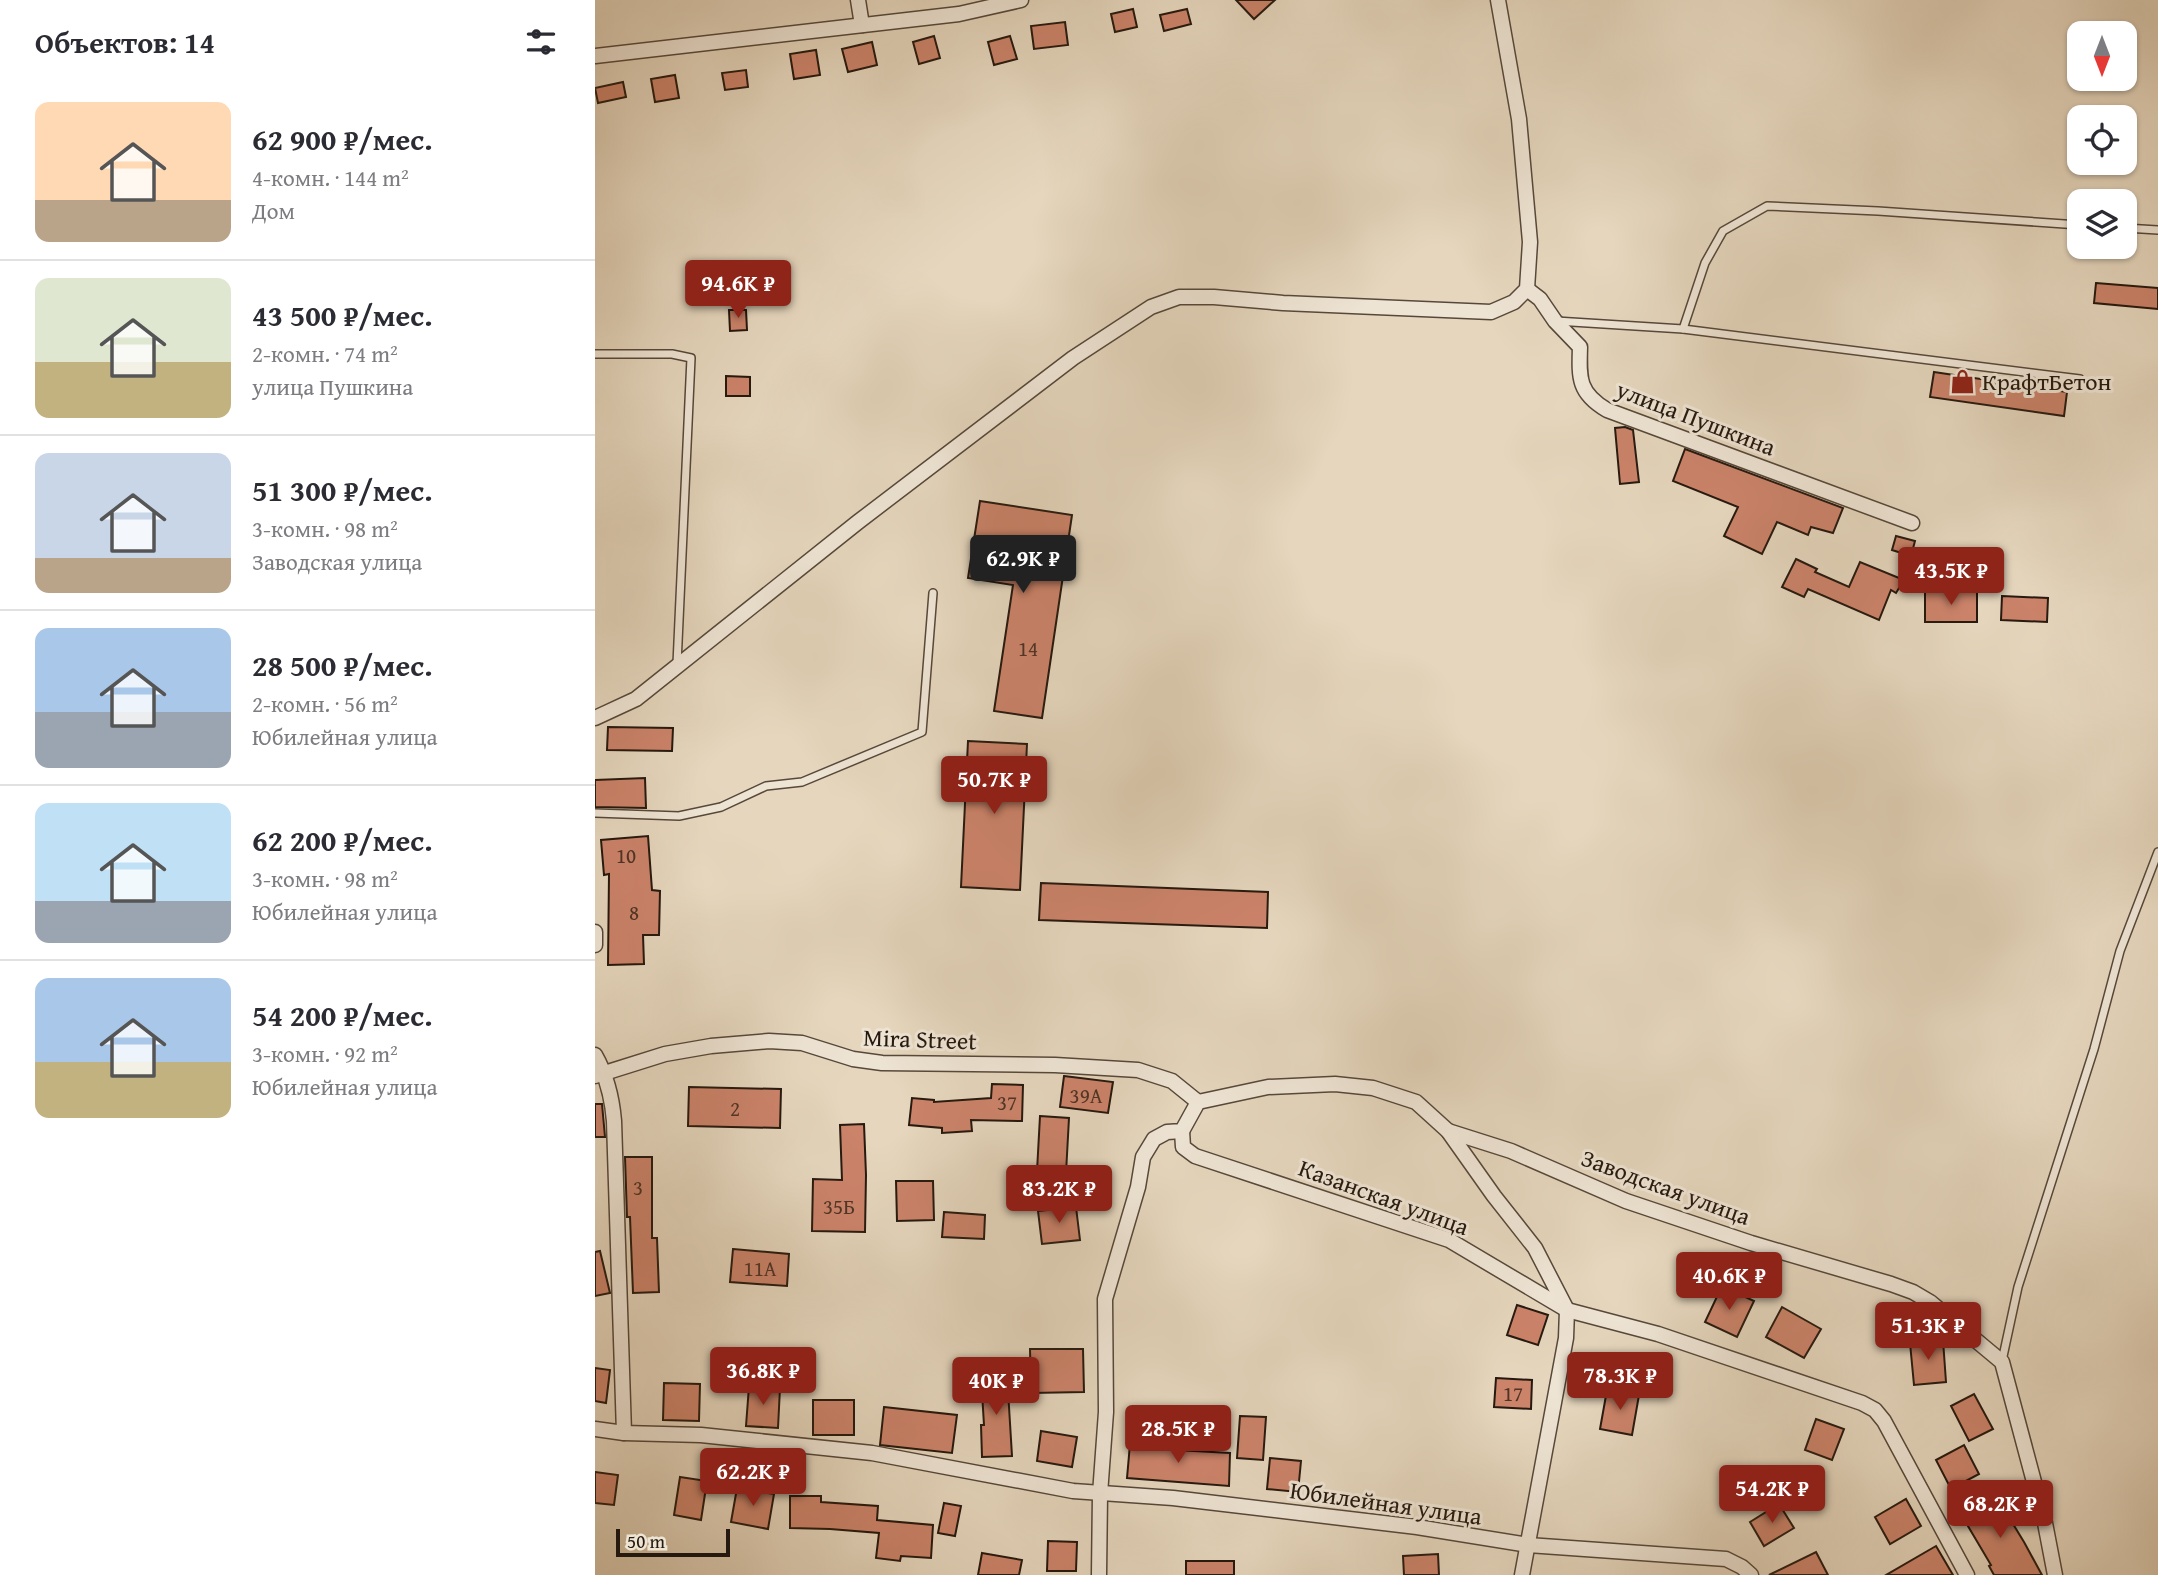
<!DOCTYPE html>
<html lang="ru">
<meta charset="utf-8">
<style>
body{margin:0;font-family:"Gentium Book Plus",serif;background:#f2f2f3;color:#2b2b33;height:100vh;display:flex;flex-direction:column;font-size:26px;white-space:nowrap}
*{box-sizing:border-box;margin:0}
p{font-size:23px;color:#7c7c81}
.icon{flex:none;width:38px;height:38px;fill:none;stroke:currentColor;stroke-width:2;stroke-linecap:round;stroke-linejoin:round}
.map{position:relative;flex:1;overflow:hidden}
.details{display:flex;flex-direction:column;background:#fff;width:595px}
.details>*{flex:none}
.needle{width:46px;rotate:180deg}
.controls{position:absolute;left:1472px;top:21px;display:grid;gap:14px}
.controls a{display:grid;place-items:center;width:70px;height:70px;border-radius:14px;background:#fff;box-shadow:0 2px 5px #0004;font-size:35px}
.scale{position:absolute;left:21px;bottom:18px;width:114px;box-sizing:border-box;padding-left:7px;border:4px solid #26190f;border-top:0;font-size:19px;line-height:24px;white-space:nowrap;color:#26190f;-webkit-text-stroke:5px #eee4d4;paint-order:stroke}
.price{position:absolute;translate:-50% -60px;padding:0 16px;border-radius:7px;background:#8f2418;color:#fff;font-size:23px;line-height:46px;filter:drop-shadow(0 2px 4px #0008)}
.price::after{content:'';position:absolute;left:50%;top:42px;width:21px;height:16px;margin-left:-10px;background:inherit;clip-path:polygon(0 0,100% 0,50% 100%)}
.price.active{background:#222;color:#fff}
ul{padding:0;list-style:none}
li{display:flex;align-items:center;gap:21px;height:175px;padding:0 35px}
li+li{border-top:2px solid #e1e1e2}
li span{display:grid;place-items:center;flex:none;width:196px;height:140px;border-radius:14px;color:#555}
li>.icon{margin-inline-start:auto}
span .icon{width:84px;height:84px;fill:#fffc;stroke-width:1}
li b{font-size:30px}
h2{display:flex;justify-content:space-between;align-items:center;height:84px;padding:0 35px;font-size:30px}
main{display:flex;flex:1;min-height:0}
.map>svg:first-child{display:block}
.building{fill:#cb836a;stroke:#26190f;stroke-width:2}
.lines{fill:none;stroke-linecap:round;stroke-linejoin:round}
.lane-casing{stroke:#56483a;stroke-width:10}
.street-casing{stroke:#56483a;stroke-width:17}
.lane{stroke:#eee4d4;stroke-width:7}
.street{stroke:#eee4d4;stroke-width:14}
.labels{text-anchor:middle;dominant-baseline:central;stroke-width:6;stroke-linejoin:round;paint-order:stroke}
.number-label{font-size:21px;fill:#4f3426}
.poi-label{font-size:24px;fill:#26190f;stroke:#eee4d4;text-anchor:start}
.street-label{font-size:24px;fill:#26190f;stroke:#eee4d4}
</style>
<main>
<section class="details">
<h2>Объектов: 14<svg class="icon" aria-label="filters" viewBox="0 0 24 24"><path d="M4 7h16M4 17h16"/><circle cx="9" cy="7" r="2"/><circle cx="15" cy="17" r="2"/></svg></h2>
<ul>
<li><span style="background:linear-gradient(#ffd9b3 70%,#b9a48a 0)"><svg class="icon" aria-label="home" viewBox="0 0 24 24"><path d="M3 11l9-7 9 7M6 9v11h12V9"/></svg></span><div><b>62 900 ₽/мес.</b><p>4-комн. · 144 m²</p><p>Дом</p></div></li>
<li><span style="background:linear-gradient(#dfe7d0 60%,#c2b280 0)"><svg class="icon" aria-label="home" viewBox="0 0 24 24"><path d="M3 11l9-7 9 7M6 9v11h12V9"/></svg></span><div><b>43 500 ₽/мес.</b><p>2-комн. · 74 m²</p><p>улица Пушкина</p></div></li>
<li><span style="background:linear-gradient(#c9d6e8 75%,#b9a48a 0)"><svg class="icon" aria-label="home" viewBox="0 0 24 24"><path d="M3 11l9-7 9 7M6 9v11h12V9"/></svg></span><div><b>51 300 ₽/мес.</b><p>3-комн. · 98 m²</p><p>Заводская улица</p></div></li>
<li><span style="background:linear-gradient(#a9c7e8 60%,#9aa5b1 0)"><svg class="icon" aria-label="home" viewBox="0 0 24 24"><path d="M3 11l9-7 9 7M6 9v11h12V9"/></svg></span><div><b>28 500 ₽/мес.</b><p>2-комн. · 56 m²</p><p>Юбилейная улица</p></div></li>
<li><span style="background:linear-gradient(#bfe0f5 70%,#9aa5b1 0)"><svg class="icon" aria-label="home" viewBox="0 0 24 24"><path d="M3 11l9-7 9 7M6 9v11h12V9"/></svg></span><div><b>62 200 ₽/мес.</b><p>3-комн. · 98 m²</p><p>Юбилейная улица</p></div></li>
<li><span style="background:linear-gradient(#a9c7e8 60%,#c2b280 0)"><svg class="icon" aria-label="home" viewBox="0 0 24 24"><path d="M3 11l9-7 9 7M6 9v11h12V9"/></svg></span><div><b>54 200 ₽/мес.</b><p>3-комн. · 92 m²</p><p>Юбилейная улица</p></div></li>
</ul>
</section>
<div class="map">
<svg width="1563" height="1575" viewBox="0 0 1563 1575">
<rect width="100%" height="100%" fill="#e5d6bd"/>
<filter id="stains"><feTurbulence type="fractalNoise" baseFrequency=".00286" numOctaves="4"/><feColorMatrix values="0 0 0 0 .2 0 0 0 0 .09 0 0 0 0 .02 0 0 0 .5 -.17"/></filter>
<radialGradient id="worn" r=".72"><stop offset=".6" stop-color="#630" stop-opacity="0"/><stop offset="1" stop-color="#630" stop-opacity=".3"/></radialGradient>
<g class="building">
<polygon points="641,0 680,0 659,19"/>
<polygon points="538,9 542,27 520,32 516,14"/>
<polygon points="592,9 596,24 569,31 565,15"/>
<polygon points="470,22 473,45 439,49 436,26"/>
<polygon points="339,36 345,58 324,64 318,42"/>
<polygon points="415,36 422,59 399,65 393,42"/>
<polygon points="277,42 282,65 253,72 247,49"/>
<polygon points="221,50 225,75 199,79 195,54"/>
<polygon points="151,70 153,87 130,90 127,73"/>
<polygon points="80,75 84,98 60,102 56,79"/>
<polygon points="28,82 31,97 3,103 0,88"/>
<polygon points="1501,283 1563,288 1563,309 1499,303"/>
<polygon points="134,310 151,310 152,330 135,331"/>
<polygon points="1339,372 1472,392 1469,416 1335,397"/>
<polygon points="131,376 155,377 155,396 131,396"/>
<polygon points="1030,427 1038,430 1044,482 1025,484 1020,428"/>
<polygon points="1090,449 1248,508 1238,533 1216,527 1213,535 1182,522 1167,554 1129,536 1143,507 1078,481"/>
<polygon points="385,501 477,515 447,718 399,711 418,585 373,578"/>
<polygon points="1301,536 1320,541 1316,556 1297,550"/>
<polygon points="1201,559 1222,569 1220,572 1254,587 1265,562 1309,580 1301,593 1296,590 1284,620 1213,589 1209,597 1187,587"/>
<rect x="1330" y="592" width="52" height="30"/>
<polygon points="1407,596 1453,598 1452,622 1406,620"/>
<polygon points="13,727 78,728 77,751 12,750"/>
<polygon points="373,741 432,744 425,890 366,887"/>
<polygon points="50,778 51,808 0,807 0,780"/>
<polygon points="53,836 57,890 65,891 64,935 48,935 49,964 13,965 14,874 9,875 6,840"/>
<polygon points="446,883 673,892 672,928 444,920"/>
<polygon points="469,1076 518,1082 513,1113 465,1107"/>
<polygon points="397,1084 428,1085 427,1121 376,1120 377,1131 347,1133 347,1128 314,1125 317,1098 339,1100 339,1102 396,1098"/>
<polygon points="94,1087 186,1089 185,1128 93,1126"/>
<polygon points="0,1104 7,1104 10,1137 0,1137"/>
<polygon points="445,1116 474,1118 471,1173 442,1171"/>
<polygon points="269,1124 271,1175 270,1232 217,1231 218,1179 247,1180 245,1125"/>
<polygon points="30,1157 57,1157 57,1238 62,1238 64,1292 38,1293 35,1217 32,1217"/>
<polygon points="301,1181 338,1181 339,1220 302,1221"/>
<polygon points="481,1207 485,1240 447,1244 443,1211"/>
<polygon points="349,1212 390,1215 389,1239 347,1237"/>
<polygon points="138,1249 194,1254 192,1286 135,1282"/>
<polygon points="5,1251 15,1293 0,1296 0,1252"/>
<polygon points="1127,1286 1159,1301 1142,1337 1110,1322"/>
<polygon points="922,1305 953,1315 943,1345 912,1335"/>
<polygon points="1187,1307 1226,1329 1209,1358 1171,1337"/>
<polygon points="1348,1340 1351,1382 1319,1385 1315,1343"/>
<polygon points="435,1349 488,1349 489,1392 436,1393"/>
<polygon points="0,1368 15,1370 11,1403 0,1401"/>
<polygon points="412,1374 417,1456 387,1457 386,1425 389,1425 386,1376"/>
<polygon points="901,1378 937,1380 936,1409 899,1407"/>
<polygon points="69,1383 105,1384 104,1421 68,1420"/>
<polygon points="154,1386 185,1388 183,1428 151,1426"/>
<polygon points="1012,1390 1044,1395 1037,1435 1005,1429"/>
<polygon points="1379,1394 1398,1429 1374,1441 1356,1406"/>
<rect x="218" y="1400" width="41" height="35"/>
<polygon points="289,1407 362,1415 357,1453 285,1445"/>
<polygon points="645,1416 671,1417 668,1460 642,1458"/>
<polygon points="1221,1419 1249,1429 1237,1460 1210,1450"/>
<polygon points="446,1431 482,1437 477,1467 442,1461"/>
<polygon points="535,1444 582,1448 582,1450 635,1453 634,1486 532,1478"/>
<polygon points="1369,1445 1384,1474 1356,1489 1341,1460"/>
<polygon points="675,1458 706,1461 703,1492 672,1489"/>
<polygon points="0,1472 23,1475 19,1505 0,1503"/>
<polygon points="85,1477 112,1481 106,1520 79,1515"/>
<polygon points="142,1488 179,1494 173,1529 136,1522"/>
<polygon points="195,1496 226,1496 226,1502 283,1506 282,1520 338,1525 336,1558 306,1556 305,1561 281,1558 284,1533 235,1529 195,1528"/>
<polygon points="1401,1496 1429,1542 1447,1575 1399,1575 1394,1566 1396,1565 1367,1516"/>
<polygon points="1311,1499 1326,1526 1295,1544 1280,1517"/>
<polygon points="349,1503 366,1506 360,1536 343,1533"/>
<polygon points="1184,1504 1199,1528 1169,1546 1155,1522"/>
<polygon points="453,1541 482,1542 481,1571 452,1571"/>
<polygon points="1341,1546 1358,1575 1291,1575"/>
<polygon points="1221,1552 1233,1575 1174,1575"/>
<polygon points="387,1553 427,1560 424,1575 383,1575"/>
<polygon points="843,1554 844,1575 809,1575 808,1556"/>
<rect x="591" y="1561" width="48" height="14"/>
</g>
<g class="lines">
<defs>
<g id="lane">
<polyline points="1530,228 1563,230"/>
<polyline points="961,321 1088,329 1485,379"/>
<polyline points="1088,329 1110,263 1128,231 1172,206 1283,211 1484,225"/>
<polyline points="0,354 77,354 96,358 82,664"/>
<polyline points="0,813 84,816 126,807 171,786 207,782 327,732 338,593"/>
<polyline points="1407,1361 1423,1287 1499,1049 1525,951 1563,852"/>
</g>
<g id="street">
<polyline points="263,0 267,25"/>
<polyline points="0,56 364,14 426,0"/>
<path d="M932,289L945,299L960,321L985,347C984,378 983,393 1012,410L1317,523"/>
<polyline points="0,718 41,699 263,522 478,358 556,307 584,297 619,297 688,303 896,312 919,302 932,289 935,242 924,119 903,0"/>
<polyline points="0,932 0,945"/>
<path d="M0,1055C12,1076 17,1097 19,1121L29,1433"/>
<polyline points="0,1076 70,1054 116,1046 174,1041 207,1043 258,1059 287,1063 460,1065 543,1070 577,1081 603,1102"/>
<polyline points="587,1131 588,1147 600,1156 854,1240 972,1310 1063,1334 1267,1403 1280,1410 1289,1421 1372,1575"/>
<polyline points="853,1131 916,1151 1031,1201 1156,1243 1296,1284 1318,1292 1335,1302 1407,1362 1450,1523 1460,1575"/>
<polyline points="0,1429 29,1433 106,1435 277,1453 478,1491 578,1498 822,1527 933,1545 1131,1559 1147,1567 1156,1575"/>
<polyline points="504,1575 505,1494 511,1412 510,1299 543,1187 548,1157 559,1139 572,1132 587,1131 603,1102 673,1087 740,1084 778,1088 821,1102 853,1131 899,1196 940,1248 972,1310 971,1338 927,1575"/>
</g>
</defs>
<use href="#lane" class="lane-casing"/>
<use href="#street" class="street-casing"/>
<use href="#lane" class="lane"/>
<use href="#street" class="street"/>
</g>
<defs>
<symbol id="shop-bare" viewBox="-9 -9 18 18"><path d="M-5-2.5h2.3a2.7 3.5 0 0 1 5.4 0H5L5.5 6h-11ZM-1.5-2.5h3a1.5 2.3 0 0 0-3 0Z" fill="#8f2418" stroke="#eee4d4" stroke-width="2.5" paint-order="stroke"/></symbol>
</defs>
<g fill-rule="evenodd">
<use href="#shop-bare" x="1350" y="364" width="35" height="35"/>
</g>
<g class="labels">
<g class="number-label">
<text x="433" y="648">14</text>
<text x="31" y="855">10</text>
<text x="39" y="912">8</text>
<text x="491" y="1095">39А</text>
<text x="412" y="1102">37</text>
<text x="140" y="1108">2</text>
<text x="43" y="1187">3</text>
<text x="244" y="1206">35Б</text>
<text x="165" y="1268">11А</text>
<text x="918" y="1393">17</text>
</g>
<g class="poi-label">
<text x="1387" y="381">КрафтБетон</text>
</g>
<g class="street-label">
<text transform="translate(1101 418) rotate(21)">улица Пушкина</text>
<text transform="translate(325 1039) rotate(2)">Mira Street</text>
<text transform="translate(1071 1187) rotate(20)">Заводская улица</text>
<text transform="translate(789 1197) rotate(20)">Казанская улица</text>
<text transform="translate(791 1503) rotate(8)">Юбилейная улица</text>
</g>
</g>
<rect width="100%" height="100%" filter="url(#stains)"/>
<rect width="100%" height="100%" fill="url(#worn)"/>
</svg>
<div class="controls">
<a><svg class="needle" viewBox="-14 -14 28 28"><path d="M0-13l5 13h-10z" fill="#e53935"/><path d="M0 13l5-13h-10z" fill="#7c7c81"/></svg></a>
<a><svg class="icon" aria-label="locate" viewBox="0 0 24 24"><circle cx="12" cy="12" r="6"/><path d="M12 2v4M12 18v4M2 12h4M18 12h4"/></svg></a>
<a><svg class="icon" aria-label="layers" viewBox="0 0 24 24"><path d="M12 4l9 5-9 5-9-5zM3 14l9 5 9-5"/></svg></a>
</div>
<div class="scale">50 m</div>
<b class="price" style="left:143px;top:320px">94.6K ₽</b>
<b class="price active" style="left:428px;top:595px">62.9K ₽</b>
<b class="price" style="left:1356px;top:607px">43.5K ₽</b>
<b class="price" style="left:399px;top:816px">50.7K ₽</b>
<b class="price" style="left:464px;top:1225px">83.2K ₽</b>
<b class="price" style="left:1134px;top:1312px">40.6K ₽</b>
<b class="price" style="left:1333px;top:1362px">51.3K ₽</b>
<b class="price" style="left:168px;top:1407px">36.8K ₽</b>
<b class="price" style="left:1025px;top:1412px">78.3K ₽</b>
<b class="price" style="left:401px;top:1417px">40K ₽</b>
<b class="price" style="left:583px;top:1465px">28.5K ₽</b>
<b class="price" style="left:158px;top:1508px">62.2K ₽</b>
<b class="price" style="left:1177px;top:1525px">54.2K ₽</b>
<b class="price" style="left:1405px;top:1540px">68.2K ₽</b>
</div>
</main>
